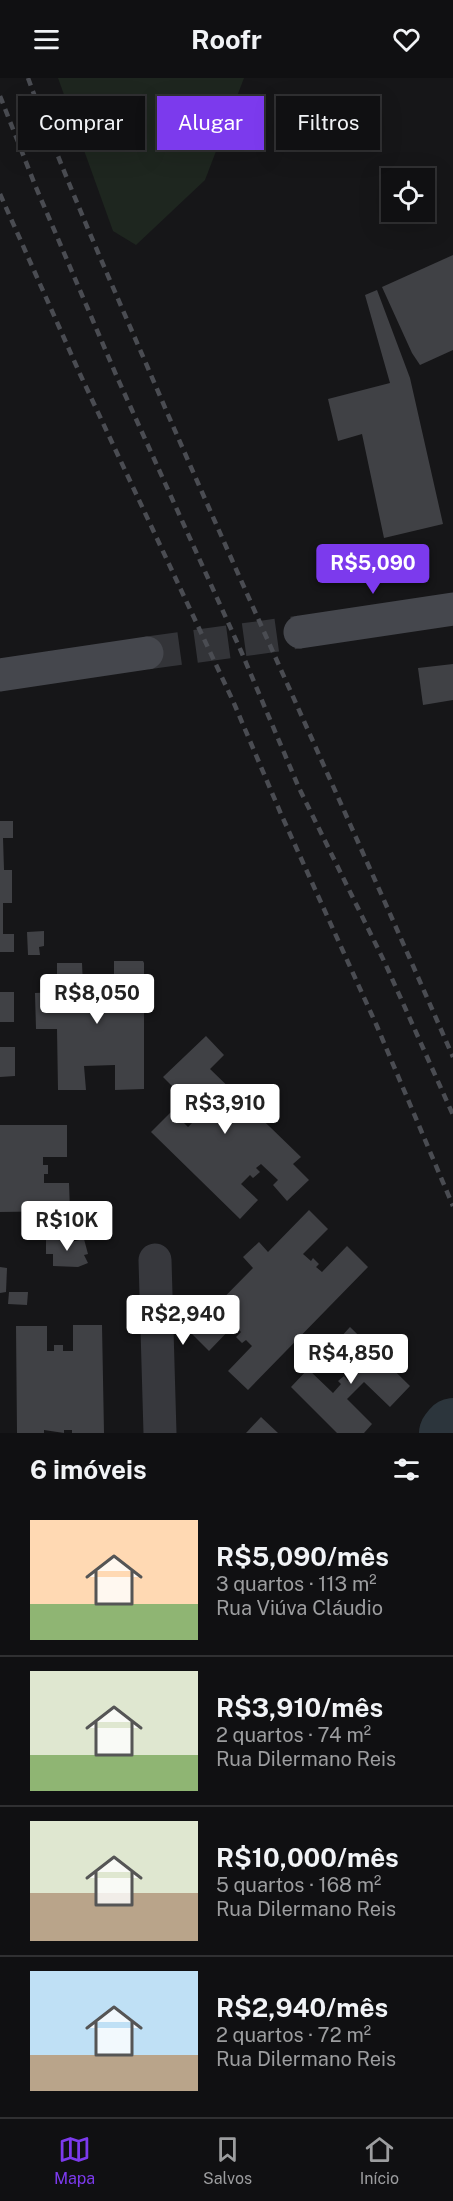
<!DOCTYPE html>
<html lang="pt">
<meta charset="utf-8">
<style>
body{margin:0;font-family:"Public Sans",sans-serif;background:#19191b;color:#f1f3f6;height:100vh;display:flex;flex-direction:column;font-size:22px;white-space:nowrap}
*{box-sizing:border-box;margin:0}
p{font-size:20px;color:#9c9d9f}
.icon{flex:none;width:33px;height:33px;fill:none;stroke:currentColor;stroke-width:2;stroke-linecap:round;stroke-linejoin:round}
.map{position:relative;height:1355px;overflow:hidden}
.details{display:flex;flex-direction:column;background:#101012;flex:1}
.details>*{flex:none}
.hud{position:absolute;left:18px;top:18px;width:417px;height:54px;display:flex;gap:12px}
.buttons{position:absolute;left:381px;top:90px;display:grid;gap:12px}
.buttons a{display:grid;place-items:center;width:54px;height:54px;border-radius:0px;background:#101012;box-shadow:0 6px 24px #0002,0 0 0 2px #303032;font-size:30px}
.price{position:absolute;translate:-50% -51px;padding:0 14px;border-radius:6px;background:#fff;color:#222;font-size:20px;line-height:39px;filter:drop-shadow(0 2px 3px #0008)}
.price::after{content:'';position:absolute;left:50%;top:36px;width:18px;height:14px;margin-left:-9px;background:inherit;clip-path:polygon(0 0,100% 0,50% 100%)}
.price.current{background:#7c3aed;color:#fff}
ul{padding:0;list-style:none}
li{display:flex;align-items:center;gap:18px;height:150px;padding:0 30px}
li+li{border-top:2px solid #303032}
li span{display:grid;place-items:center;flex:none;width:168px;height:120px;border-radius:0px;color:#555}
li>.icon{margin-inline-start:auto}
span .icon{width:72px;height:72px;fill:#fffc;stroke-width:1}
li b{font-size:26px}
h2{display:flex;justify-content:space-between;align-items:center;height:72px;padding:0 30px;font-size:26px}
.tag{padding:0 21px;border-radius:0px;background:#101012;box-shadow:0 6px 24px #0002,0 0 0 2px #303032;font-size:21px;line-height:54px}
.tag.current{background:#7c3aed;color:#fff}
header{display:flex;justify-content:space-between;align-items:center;height:78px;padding:0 30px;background:#101012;font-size:27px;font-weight:700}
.dock{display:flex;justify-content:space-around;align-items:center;height:84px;border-top:2px solid #303032;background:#101012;font-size:16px;color:#9c9d9f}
.dock a{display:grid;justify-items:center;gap:3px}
.dock .current{color:#7c3aed}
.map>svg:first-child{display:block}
.green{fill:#1e261f}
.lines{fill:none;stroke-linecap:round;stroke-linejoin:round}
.river{stroke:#2c353c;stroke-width:60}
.building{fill:#404145}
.secondary-tunnel{stroke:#333438;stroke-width:33;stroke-dasharray:33 16;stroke-linecap:butt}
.street{stroke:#37383d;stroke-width:33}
.secondary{stroke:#45474d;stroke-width:33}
.rail{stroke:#4a4c52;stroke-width:4.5;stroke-dasharray:8 6;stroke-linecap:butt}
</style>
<header><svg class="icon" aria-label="menu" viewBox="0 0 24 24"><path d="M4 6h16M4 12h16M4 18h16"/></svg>Roofr<svg class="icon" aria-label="heart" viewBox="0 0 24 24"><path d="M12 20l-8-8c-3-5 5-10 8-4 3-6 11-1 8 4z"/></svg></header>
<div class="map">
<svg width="453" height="1355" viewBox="0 0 453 1355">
<rect width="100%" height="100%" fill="#161618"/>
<polygon class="green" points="58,0 244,0 205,102 136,167 113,153"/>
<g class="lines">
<polyline class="river" points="449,1355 453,1350"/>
</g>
<g class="building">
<polygon points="453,177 453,272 420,287 412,275 382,209"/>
<polygon points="377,212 410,300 443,446 384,460 362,356 338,363 328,321 390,305 365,217"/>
<polygon points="453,586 453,622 423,627 418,590"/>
<polygon points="0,743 13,743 13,760 3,760 4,792 12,792 12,825 3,825 3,856 14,856 14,874 0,874"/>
<polygon points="44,853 44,868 39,869 40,877 28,877 27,854"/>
<polygon points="114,883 143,883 144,885 144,1011 115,1012 115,987 84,988 86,1012 58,1012 57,951 36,951 35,915 57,914 57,885 82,885 83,908 95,908 95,904 103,904 103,908 114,908"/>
<rect x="0" y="914" width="14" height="30"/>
<polygon points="206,958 224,977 210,991 301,1079 293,1086 309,1102 287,1123 273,1107 278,1102 261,1086 256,1090 260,1094 253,1100 250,1097 241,1106 258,1122 240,1141 151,1054 172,1033 188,1049 194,1043 191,1039 196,1034 199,1037 205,1030 188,1014 183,1019 163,999"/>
<polygon points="0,969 15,969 15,998 0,999"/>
<polygon points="0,1047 67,1047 67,1079 43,1079 43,1087 48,1087 48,1096 44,1096 44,1105 69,1105 70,1133 0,1134"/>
<polygon points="309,1132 328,1151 303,1176 311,1183 313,1180 319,1186 316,1189 322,1194 347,1168 368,1189 248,1312 228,1293 252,1268 246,1262 242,1265 236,1259 241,1254 234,1247 209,1273 190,1254 253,1190 243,1179 259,1164 268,1174"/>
<polygon points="46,1161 70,1161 71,1164 84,1161 88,1176 84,1177 88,1185 78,1189 53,1188 53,1176 46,1176"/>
<polygon points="0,1189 7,1190 6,1214 0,1215"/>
<polygon points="9,1214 28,1214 27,1227 8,1226"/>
<polygon points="73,1247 102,1247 104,1355 72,1355 72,1352 64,1352 64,1355 44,1352 44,1355 17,1355 16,1248 47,1248 47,1273 54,1273 54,1267 63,1267 63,1273 73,1273"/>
<polygon points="350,1249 410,1308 390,1329 364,1304 347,1321 372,1346 364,1355 337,1355 291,1309 308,1291 333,1315 341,1306 338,1303 344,1298 348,1303 355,1296 330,1271"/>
<polygon points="261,1339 278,1355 246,1355"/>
</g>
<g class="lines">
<polyline class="secondary-tunnel" points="147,575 300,554"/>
<polyline class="street" points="155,1182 160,1355"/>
<g class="secondary">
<polyline points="300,554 453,531"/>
<polyline points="0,597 147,575"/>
</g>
<g class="rail">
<path d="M28,0C69,112 119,222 166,332C260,548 359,763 453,979"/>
<polyline points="0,18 35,107 117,299 241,573 299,710 385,885 453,1037"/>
<polyline points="0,116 80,296 233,623 281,736 376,946 453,1128"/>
</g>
</g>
</svg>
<div class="buttons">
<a><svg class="icon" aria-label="locate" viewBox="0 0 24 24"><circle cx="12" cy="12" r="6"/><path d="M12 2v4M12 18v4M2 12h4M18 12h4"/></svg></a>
</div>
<b class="price current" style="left:373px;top:517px">R$5,090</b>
<b class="price" style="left:97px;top:947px">R$8,050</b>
<b class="price" style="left:225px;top:1057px">R$3,910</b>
<b class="price" style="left:67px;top:1174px">R$10K</b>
<b class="price" style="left:183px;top:1268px">R$2,940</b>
<b class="price" style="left:351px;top:1307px">R$4,850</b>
<div class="hud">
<a class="tag">Comprar</a>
<a class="tag current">Alugar</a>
<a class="tag">Filtros</a>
</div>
</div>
<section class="details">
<h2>6 imóveis<svg class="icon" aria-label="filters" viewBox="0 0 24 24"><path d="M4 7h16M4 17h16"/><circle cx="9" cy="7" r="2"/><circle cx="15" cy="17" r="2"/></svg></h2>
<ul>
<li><span style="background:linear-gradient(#ffd9b3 70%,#8fb573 0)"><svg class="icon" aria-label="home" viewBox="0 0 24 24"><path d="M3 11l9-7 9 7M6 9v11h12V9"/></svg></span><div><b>R$5,090/mês</b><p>3 quartos · 113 m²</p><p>Rua Viúva Cláudio</p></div></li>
<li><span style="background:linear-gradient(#dfe7d0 70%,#8fb573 0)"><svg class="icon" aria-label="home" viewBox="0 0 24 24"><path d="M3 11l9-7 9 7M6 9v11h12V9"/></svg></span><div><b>R$3,910/mês</b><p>2 quartos · 74 m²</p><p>Rua Dilermano Reis</p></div></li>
<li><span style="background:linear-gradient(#dfe7d0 60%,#b9a48a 0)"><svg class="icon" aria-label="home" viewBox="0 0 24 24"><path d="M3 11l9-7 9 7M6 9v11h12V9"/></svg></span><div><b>R$10,000/mês</b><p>5 quartos · 168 m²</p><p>Rua Dilermano Reis</p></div></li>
<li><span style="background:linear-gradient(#bfe0f5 70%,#b9a48a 0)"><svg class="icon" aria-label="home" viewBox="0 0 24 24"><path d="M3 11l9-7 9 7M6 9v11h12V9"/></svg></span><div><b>R$2,940/mês</b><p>2 quartos · 72 m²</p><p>Rua Dilermano Reis</p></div></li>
</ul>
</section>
<nav class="dock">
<a class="current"><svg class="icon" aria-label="map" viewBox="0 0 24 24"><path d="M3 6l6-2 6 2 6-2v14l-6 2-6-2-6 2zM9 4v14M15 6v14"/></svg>Mapa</a>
<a><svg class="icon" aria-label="saved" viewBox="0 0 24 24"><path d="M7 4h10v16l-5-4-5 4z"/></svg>Salvos</a>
<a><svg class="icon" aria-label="home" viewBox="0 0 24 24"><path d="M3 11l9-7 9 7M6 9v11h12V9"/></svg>Início</a>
</nav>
